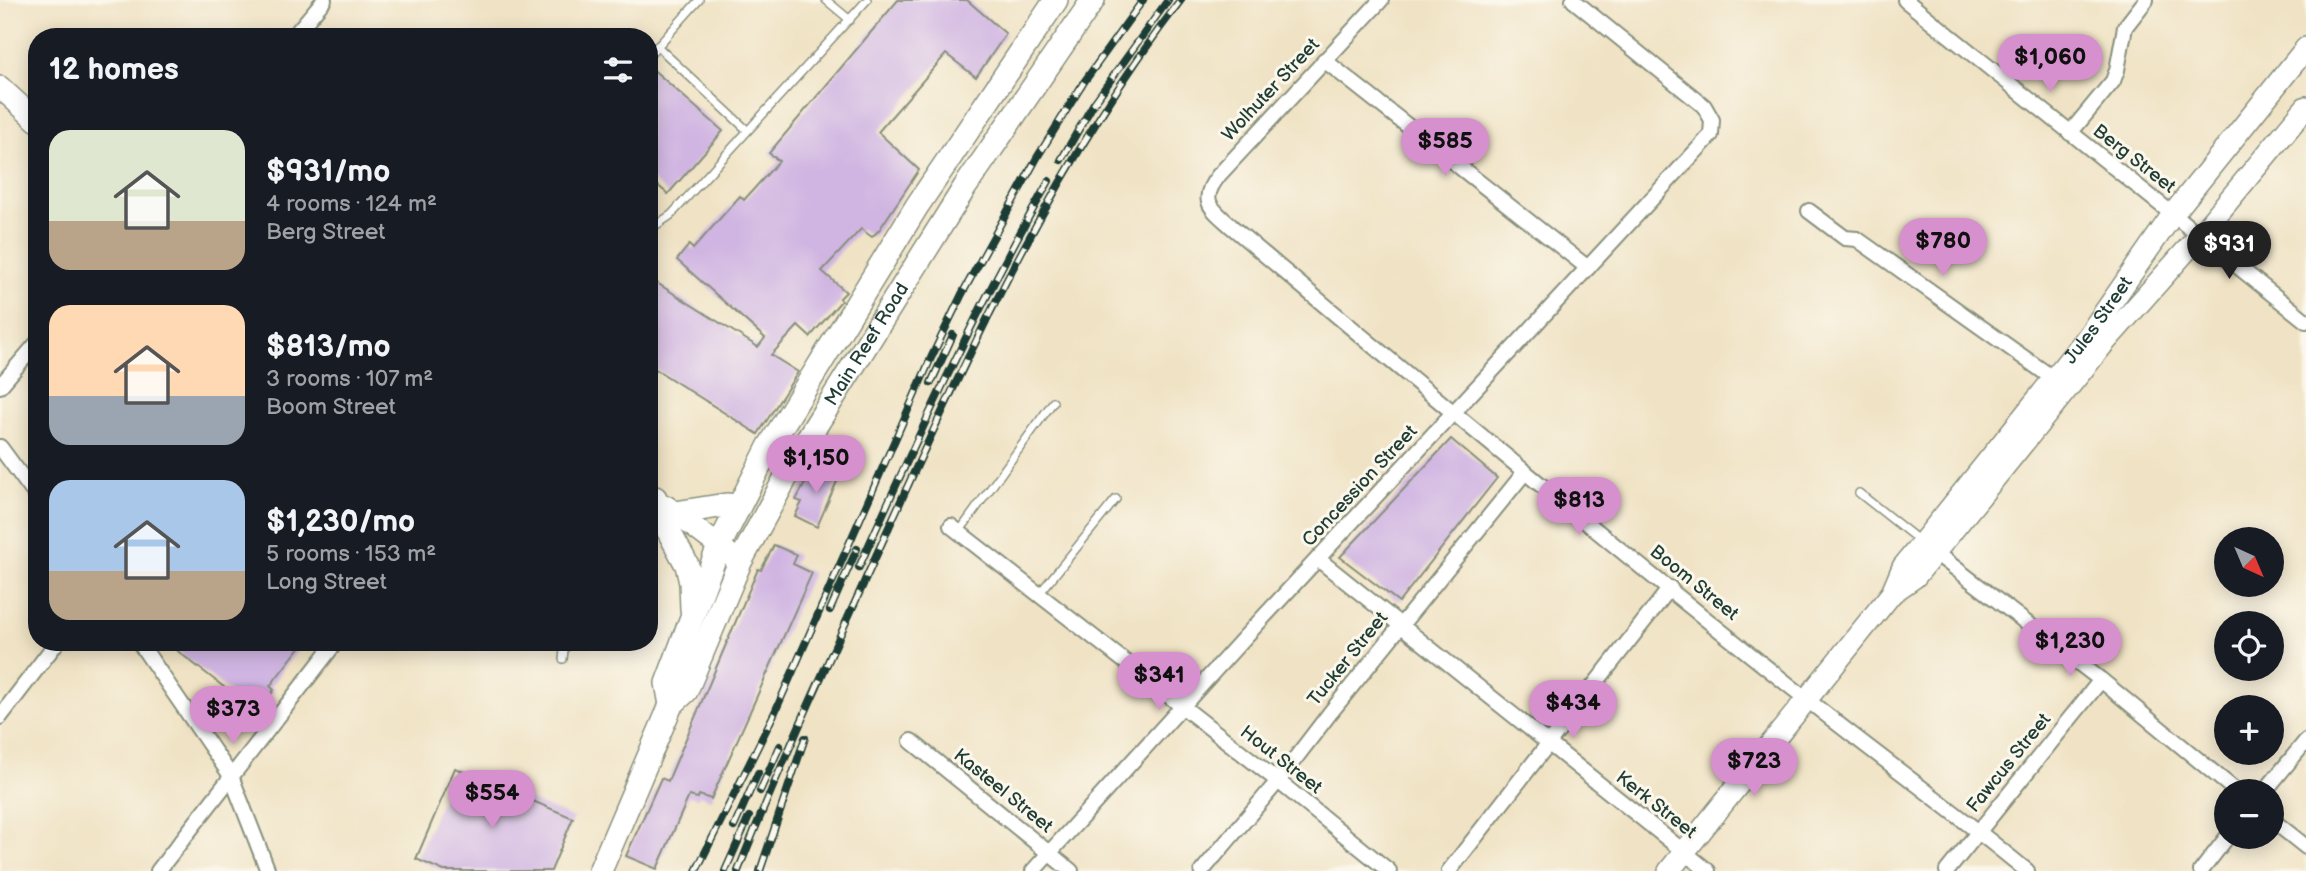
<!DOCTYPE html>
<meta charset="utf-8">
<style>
body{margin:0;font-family:"Balsamiq Sans",sans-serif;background:#20242c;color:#f1f3f6;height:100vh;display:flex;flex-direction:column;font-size:26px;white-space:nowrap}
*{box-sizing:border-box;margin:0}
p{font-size:23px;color:#9ea1a6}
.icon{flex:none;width:38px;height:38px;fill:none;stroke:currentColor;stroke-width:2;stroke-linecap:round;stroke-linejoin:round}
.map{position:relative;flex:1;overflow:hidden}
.sheet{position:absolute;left:28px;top:28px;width:630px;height:623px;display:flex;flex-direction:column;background:#171b24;border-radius:28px;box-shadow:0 4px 18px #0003}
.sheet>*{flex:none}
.needle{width:46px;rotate:136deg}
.controls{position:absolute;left:2214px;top:527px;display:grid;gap:14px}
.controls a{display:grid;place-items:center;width:70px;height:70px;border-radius:50%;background:#171b24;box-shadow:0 4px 18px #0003;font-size:35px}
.price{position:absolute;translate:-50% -60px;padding:0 16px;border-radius:24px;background:#d690ce;color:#111;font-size:23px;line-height:46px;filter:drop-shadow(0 2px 4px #0008)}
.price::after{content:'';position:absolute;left:50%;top:42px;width:21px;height:16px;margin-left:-10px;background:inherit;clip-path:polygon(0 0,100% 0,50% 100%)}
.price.active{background:#222;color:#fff}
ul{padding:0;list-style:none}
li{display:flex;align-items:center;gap:21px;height:175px;padding:0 21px}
li span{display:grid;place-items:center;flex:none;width:196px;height:140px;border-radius:21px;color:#555}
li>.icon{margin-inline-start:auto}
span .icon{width:84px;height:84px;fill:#fffc;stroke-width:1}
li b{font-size:30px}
h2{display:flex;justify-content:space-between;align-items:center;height:84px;padding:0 21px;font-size:30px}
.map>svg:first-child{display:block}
.building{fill:#d0b5e2}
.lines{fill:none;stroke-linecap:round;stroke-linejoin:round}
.service-casing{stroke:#88907c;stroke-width:10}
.minor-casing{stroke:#88907c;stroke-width:18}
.secondary-casing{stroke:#88907c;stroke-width:24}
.primary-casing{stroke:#88907c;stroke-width:26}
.service{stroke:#fff;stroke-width:7}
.minor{stroke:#fff;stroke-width:14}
.secondary{stroke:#fff;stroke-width:21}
.primary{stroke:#fff;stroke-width:23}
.rail-casing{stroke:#1f3d34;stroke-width:8}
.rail{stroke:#fbf7ec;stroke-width:5;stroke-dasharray:16;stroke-linecap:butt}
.labels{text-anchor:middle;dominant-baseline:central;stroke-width:6;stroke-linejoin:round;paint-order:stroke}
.street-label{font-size:19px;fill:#1f3d34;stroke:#fbf7ec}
</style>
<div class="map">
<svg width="2306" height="871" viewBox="0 0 2306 871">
<rect width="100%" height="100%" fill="#fbf7ec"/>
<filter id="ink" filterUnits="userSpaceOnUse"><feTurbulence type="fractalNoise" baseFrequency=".0143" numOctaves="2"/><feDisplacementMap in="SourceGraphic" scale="14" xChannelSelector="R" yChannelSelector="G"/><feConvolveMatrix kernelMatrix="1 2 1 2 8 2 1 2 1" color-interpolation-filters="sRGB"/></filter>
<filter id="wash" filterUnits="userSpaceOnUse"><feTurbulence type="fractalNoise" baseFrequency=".00686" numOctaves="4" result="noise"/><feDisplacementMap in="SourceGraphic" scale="28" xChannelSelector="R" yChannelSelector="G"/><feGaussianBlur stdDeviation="1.57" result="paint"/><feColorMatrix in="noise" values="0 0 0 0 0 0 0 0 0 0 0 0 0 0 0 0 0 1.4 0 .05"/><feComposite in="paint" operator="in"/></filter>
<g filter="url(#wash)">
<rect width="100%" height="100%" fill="#f0e3c5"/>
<g id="blocks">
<g class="building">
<polygon points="898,0 967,0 1006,34 976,77 946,54 878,132 919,170 879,230 872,237 861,229 822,271 846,292 840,298 841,301 810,337 798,326 771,355 798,372 758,434 649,365 649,278 758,347 765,338 677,260 689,245 693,249 740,196 744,200 779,161 769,153"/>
<polygon points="649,66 723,131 668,194 649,178"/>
<polygon points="1451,439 1497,478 1399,602 1340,557"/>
<polygon points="816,463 835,473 834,476 838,479 817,527 795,516 802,502 796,500"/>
<polygon points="774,545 797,555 793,564 812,573 711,799 699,795 698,798 689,796 657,869 626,856 661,778 668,781 758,569 761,570"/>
<polygon points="166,642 304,642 270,686 274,690 250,720 233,706 238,698"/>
<polygon points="455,768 573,818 551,871 444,871 416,859"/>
</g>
</g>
</g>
<g filter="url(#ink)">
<use href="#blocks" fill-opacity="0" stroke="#88907c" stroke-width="2"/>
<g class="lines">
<defs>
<g id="service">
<polyline points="826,0 850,20"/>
<polyline points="657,46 747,130"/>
<polyline points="649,56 699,0"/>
<polyline points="649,230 671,215 867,0"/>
<polyline points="1859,493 1921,542"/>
<polyline points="959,532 1053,402"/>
<polyline points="1039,594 1116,499"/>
<polyline points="563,659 565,642"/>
</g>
<g id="minor">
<path d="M1381,0L1219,175C1198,201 1211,208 1232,227C1421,387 1611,545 1805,698C1879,757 1955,811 2027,871"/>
<polyline points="1905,0 2306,321"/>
<polyline points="293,37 324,0"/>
<polyline points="1324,60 1588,268"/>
<polyline points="2070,133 2113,81 2117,70 2125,27 2146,0"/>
<polyline points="1809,211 1845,238 1857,239 2054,379"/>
<polyline points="0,386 37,343"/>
<polyline points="0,447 37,497"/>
<polyline points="951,526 1278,781 1389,871"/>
<polyline points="1929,548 2101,680 2236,791"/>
<polyline points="1318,559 1708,871"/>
<polyline points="139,642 231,776 268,871"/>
<polyline points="0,717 57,642"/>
<polyline points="911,741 1071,871"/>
<polyline points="2265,791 2306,741"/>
<polyline points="2272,820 2306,847"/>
<polyline points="158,871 336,642"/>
<polyline points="1033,871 1245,637 1711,135 1712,120 1704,106 1573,0"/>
<polyline points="1202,871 1278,781 1330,713 1525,472"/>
<polyline points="1449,871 1670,588"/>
<polyline points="1947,871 2101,680"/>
<polyline points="2201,871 2228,836"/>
</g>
<g id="secondary">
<polyline points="0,87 37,121"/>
<polyline points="666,506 740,562"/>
<path id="s1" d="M1892,593L1903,567L2088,336L2173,214L2306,48"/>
<polyline points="1669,871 1892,593 1915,577 2105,342 2200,235 2306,107"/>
</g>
<g id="primary">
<polyline points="655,498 668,530 687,565 691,583 692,609"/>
<polyline points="675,513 726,505 738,506"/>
<polyline points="671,705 667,683 719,546 769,447 917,206 1056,0"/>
<path id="s2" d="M600,871L671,705L686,691L740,562L803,446L965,187L1093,0"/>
</g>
</defs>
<use href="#service" class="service-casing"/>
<use href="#minor" class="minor-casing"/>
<use href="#secondary" class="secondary-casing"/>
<use href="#primary" class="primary-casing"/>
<use href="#service" class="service"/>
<use href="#minor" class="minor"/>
<use href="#secondary" class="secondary"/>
<use href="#primary" class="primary"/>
<defs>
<g id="rail">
<polyline points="1061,160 1094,103 1168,0"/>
<polyline points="931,383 953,335"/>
<path d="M859,567C918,436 977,307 1049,181"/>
<polyline points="830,610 857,549"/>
<polyline points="760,791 780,746"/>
<polyline points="734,827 758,773"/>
<polyline points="696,871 775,712 931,358 962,294 1038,156 1084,82 1143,0"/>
<polyline points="725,871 749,817"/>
<path d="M738,871C784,755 838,641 889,527C972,344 1058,160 1181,0"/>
<polyline points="760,871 805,738"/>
</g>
</defs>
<use href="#rail" class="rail-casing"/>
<use href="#rail" class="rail"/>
</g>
</g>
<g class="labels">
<g class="street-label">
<text transform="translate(1271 90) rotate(-47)">Wolhuter Street</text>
<text transform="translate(2134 159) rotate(38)">Berg Street</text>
<text stroke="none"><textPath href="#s1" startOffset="343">Jules Street</textPath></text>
<text stroke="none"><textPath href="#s2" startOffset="593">Main Reef Road</textPath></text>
<text transform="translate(1360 486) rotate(-47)">Concession Street</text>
<text transform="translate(1694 583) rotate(39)">Boom Street</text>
<text transform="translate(1348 659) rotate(-51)">Tucker Street</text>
<text transform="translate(1281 760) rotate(38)">Hout Street</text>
<text transform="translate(2009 763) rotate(-51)">Fawcus Street</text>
<text transform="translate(1003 791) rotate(39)">Kasteel Street</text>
<text transform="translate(1656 805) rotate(38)">Kerk Street</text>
</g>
</g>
</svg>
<div class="controls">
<a><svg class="needle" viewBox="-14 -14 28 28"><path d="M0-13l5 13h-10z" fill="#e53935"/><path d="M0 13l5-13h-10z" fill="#9ea1a6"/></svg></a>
<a><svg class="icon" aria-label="locate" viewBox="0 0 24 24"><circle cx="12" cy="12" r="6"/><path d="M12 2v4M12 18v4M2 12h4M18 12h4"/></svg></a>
<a>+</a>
<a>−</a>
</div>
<b class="price" style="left:2050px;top:94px">$1,060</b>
<b class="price" style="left:1445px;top:178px">$585</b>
<b class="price" style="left:1943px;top:278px">$780</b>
<b class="price active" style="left:2229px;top:281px">$931</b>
<b class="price" style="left:816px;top:495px">$1,150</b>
<b class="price" style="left:1579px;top:537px">$813</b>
<b class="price" style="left:2070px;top:678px">$1,230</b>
<b class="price" style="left:1159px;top:712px">$341</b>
<b class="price" style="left:1573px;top:740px">$434</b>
<b class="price" style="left:233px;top:746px">$373</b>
<b class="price" style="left:1754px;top:798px">$723</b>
<b class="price" style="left:492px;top:830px">$554</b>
<section class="sheet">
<h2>12 homes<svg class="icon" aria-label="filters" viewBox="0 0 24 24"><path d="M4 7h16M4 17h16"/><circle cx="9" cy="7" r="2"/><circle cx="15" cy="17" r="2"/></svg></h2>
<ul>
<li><span style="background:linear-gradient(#dfe7d0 65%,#b9a48a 0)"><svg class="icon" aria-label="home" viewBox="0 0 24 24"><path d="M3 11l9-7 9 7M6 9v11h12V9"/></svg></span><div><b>$931/mo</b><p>4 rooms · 124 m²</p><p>Berg Street</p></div></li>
<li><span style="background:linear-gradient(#ffd9b3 65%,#9aa5b1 0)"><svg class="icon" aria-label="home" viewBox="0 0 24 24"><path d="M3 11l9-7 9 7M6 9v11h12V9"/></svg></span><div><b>$813/mo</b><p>3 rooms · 107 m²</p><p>Boom Street</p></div></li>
<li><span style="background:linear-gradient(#a9c7e8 65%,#b9a48a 0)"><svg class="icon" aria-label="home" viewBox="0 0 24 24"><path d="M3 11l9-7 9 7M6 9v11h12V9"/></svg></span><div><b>$1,230/mo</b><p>5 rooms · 153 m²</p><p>Long Street</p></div></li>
</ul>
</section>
</div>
